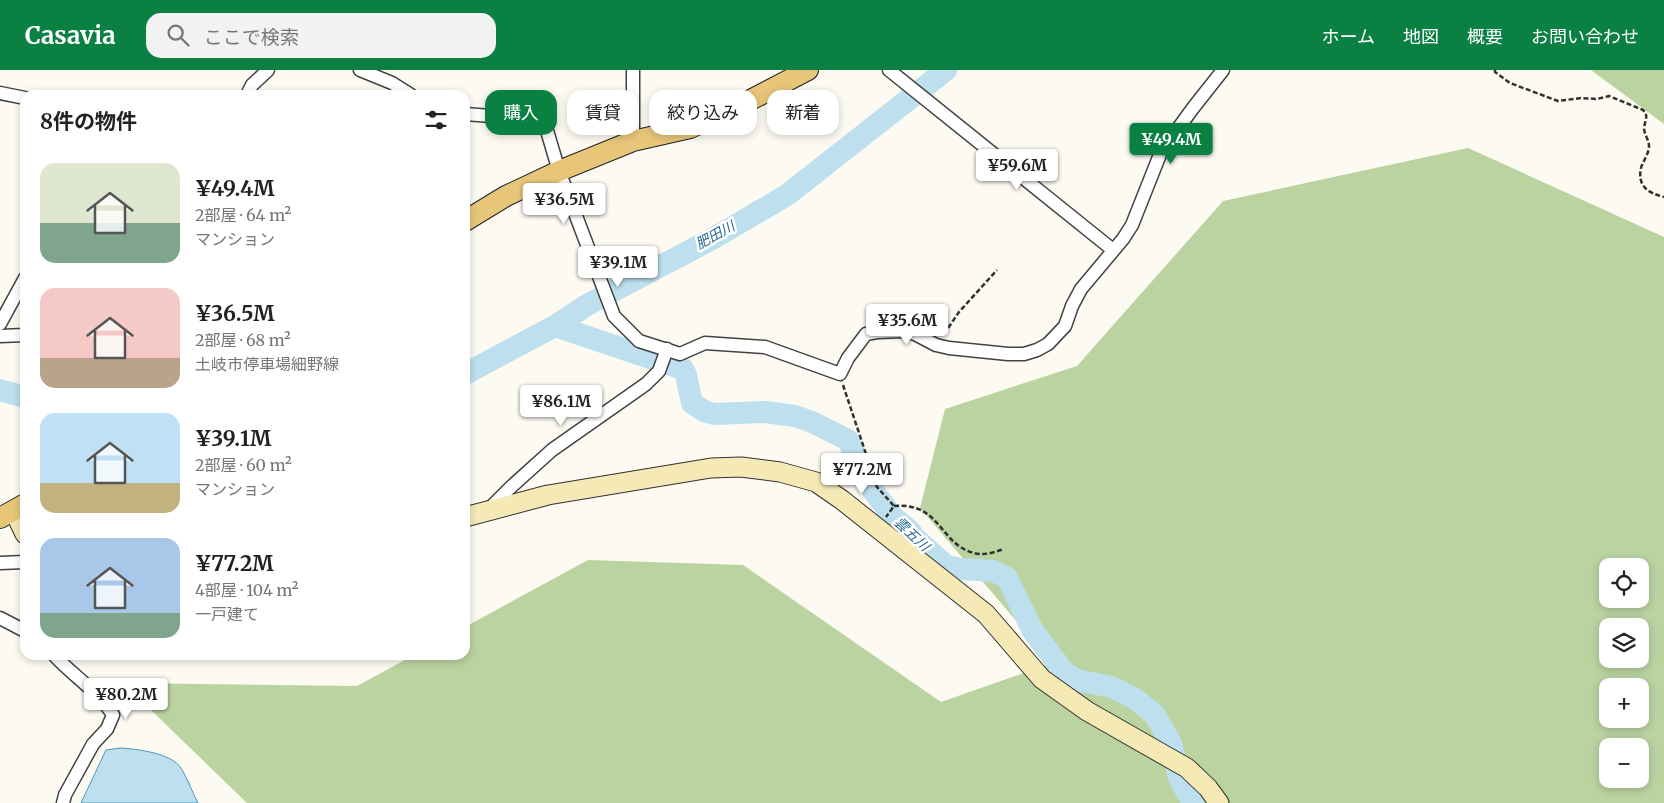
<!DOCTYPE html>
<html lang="ja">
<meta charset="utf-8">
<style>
body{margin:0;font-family:Merriweather,"Noto Sans JP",serif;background:#f2f2f2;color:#222;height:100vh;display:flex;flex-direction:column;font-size:19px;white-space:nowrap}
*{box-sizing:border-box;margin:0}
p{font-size:16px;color:#767676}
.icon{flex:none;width:28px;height:28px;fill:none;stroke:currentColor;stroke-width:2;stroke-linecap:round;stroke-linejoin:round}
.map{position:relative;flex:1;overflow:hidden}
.sheet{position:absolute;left:20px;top:20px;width:450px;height:570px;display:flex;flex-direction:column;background:#fff;border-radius:15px;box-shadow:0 2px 8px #0003}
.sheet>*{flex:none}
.hud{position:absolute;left:485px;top:20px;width:475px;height:45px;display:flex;gap:10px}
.tools{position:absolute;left:1599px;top:488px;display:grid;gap:10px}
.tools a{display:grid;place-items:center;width:50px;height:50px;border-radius:10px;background:#fff;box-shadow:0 2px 8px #0003;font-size:25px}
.price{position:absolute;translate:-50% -42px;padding:0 11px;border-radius:5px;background:#fff;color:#222;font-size:16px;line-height:32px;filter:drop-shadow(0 1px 2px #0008)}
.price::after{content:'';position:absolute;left:50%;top:30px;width:15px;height:11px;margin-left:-8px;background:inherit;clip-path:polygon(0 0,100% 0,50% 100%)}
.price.selected{background:#0b8043;color:#fff}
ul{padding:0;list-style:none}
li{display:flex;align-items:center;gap:15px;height:125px;padding:0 20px}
li span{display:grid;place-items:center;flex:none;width:140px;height:100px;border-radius:15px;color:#555}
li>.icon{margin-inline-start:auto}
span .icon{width:60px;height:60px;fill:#fffc;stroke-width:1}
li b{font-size:21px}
h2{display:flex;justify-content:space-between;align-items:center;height:60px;padding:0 20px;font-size:21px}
.chip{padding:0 18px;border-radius:15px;background:#fff;box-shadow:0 2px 8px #0003;font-size:18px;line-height:45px}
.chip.selected{background:#0b8043;color:#fff}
header{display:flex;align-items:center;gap:30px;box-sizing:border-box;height:70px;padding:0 25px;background:#0b8043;color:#fff}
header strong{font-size:24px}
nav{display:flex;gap:28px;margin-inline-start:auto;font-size:18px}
.search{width:350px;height:45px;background:#f2f2f2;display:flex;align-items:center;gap:12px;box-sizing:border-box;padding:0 18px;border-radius:15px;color:#767676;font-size:19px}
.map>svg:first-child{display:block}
.forest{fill:#bad3a1;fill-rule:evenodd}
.water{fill:#bddfee;stroke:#4d96bc}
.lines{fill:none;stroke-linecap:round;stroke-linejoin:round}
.river{stroke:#bddfee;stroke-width:22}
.street-casing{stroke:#424242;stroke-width:15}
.secondary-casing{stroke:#313131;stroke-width:21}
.primary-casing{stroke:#202020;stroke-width:22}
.path{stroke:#313131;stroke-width:2.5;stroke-dasharray:5 2.5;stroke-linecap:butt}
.street{stroke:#fff;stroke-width:12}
.secondary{stroke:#f5eab6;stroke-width:19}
.primary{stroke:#e7c679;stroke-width:20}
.labels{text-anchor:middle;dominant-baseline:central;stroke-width:5;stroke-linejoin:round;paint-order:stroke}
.water-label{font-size:14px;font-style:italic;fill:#286991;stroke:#fff}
</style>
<header>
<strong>Casavia</strong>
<div class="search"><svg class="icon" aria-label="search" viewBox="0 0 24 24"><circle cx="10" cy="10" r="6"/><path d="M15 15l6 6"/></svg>ここで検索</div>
<nav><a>ホーム</a><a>地図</a><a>概要</a><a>お問い合わせ</a></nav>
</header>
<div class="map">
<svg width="1664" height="733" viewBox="0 0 1664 733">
<rect width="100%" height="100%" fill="#fdfaf2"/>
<g class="forest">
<polygon points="1591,0 1664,0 1664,54"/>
<path d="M1468,78L1664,167V733H247L123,613L357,616L414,585H465V557L588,490L743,495L941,632L1052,593L920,438L945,339L1077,296L1223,131ZM1608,496H1640V529H1608ZM1608,556H1640V589H1608ZM1608,616H1640V649H1608ZM1608,676H1640V709H1608Z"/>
</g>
<path class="water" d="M120,678C137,679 171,683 181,698C188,709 192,722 198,733H81L106,680Z"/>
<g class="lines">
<g class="river">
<polyline points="555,256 683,299 686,305 692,333 704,341 714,344 765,342 795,346 812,352 848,370 870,416 892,446 910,461 915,468 945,495 959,499 994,501 1007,508 1033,561 1064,602 1076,610 1112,617 1134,628 1154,644 1171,673 1179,708 1193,733"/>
<polyline points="465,304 555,256 587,235 712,169 787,125 946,0"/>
<polyline points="0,320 25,327"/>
</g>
<defs>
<g id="street">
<polyline points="360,0 392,13 411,25"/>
<polyline points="889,0 1113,180"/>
<polyline points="0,23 25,28"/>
<polyline points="247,25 252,15 268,0"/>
<polyline points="465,44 491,46 542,44 559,101 614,246 639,271 680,284 705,273 765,277 840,304 848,288 866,264 877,262 902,261 915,264 936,275 949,278 1008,284 1024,284 1037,280 1048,274 1065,256 1072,236 1081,219 1123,169 1132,155 1161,82 1193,38 1223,0"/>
<polyline points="633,71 633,0"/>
<polyline points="0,254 25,208"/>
<polyline points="0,266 25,265"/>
<polyline points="489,439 511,417 552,380 646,314 659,301 667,279"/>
<polyline points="0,493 25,492"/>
<polyline points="0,548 25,561"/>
<path d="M54,585C73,606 98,621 113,645L107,659L93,674L65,725L63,733"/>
</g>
<g id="secondary">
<polyline points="14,441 25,464"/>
<polyline points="465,447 548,425 711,398 741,397 780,402 816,412 842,430 986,544 1042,609 1087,641 1187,698 1208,718 1219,733"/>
</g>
<g id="primary">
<polyline points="465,151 506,126 559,101 633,71 690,58 737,37 808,0"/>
<polyline points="0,448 25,434"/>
</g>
</defs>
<use href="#street" class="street-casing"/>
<use href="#secondary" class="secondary-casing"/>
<use href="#primary" class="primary-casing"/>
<g class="path">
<path d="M1495,0V2L1510,13L1558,31L1581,28L1597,29L1609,26L1643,40C1649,46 1645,50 1644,58C1644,64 1649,70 1649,76C1649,84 1643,91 1641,98C1637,117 1649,123 1664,127"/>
<polyline points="944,264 959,242 997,200"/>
<polyline points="843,315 877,417 894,436 886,447"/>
<path d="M894,436C941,432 939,474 974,483C984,486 995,482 1004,479"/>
</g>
<use href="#street" class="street"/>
<use href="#secondary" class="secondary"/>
<use href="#primary" class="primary"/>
</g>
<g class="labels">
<g class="water-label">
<text transform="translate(715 165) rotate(-29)">肥田川</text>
<text transform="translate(912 464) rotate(43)">雲五川</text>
</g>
</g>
</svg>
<div class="tools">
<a><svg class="icon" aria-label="locate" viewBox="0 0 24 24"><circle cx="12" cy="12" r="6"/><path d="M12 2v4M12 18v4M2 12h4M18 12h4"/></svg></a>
<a><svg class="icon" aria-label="layers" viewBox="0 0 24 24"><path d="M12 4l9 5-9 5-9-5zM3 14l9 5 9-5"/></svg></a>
<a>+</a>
<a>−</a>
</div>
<b class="price selected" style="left:1171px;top:95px">¥49.4M</b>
<b class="price" style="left:1017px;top:121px">¥59.6M</b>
<b class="price" style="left:564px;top:155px">¥36.5M</b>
<b class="price" style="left:618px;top:218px">¥39.1M</b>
<b class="price" style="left:907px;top:276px">¥35.6M</b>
<b class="price" style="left:561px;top:357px">¥86.1M</b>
<b class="price" style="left:862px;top:425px">¥77.2M</b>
<b class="price" style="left:126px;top:650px">¥80.2M</b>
<div class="hud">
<a class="chip selected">購入</a>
<a class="chip">賃貸</a>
<a class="chip">絞り込み</a>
<a class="chip">新着</a>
</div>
<section class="sheet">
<h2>8件の物件<svg class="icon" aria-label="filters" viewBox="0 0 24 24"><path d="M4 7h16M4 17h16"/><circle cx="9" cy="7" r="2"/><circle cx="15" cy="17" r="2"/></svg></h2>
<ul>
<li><span style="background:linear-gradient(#dfe7d0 60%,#7fa58c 0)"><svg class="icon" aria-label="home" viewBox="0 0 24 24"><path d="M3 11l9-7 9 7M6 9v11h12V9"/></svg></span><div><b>¥49.4M</b><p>2部屋 · 64 m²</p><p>マンション</p></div></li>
<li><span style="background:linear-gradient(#f6c9c9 70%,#b9a48a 0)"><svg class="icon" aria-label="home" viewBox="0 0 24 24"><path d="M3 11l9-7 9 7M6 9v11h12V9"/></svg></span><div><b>¥36.5M</b><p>2部屋 · 68 m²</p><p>土岐市停車場細野線</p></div></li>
<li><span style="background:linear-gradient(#bfe0f5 70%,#c2b280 0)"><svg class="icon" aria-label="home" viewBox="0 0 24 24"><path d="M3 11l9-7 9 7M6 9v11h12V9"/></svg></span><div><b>¥39.1M</b><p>2部屋 · 60 m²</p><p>マンション</p></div></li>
<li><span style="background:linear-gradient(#a9c7e8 75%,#7fa58c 0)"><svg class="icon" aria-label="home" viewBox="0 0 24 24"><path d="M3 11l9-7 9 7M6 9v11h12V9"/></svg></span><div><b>¥77.2M</b><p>4部屋 · 104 m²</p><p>一戸建て</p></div></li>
</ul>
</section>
</div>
